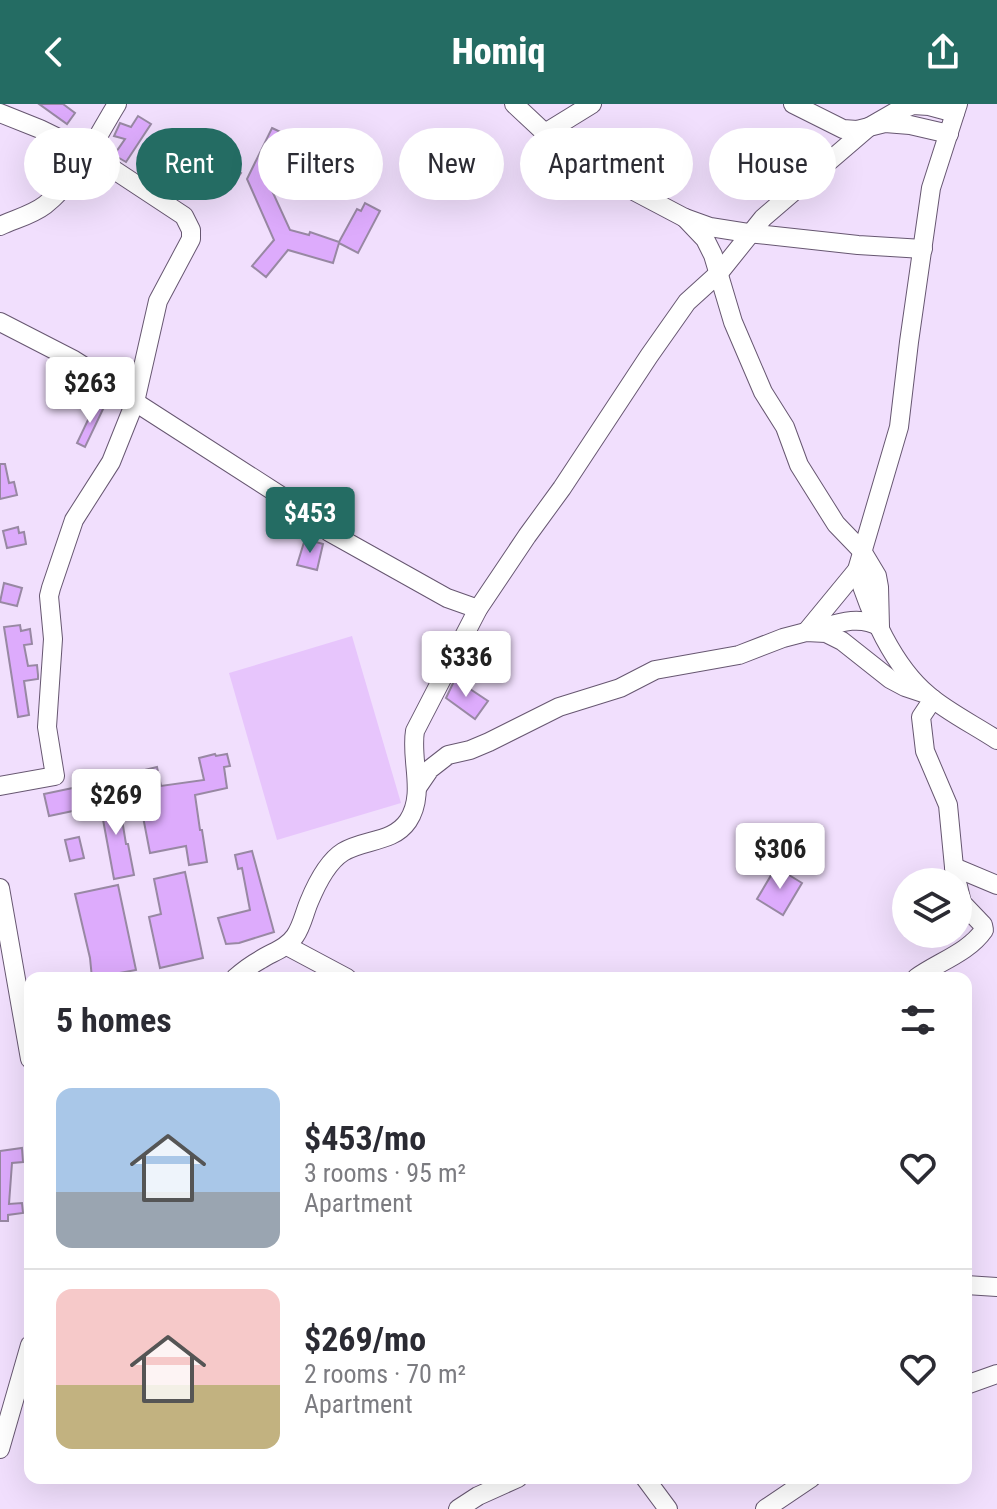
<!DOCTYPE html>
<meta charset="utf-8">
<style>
body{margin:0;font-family:"Roboto Condensed",sans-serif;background:#f7f7f7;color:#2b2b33;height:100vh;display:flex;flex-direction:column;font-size:30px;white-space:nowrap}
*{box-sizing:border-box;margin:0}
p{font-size:26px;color:#7c7c81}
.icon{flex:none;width:44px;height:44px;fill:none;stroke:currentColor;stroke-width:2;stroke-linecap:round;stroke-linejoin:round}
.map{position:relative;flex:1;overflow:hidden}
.details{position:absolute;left:24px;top:868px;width:948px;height:512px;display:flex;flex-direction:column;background:#fff;border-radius:16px;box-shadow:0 8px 32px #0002}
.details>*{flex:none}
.banner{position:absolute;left:24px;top:24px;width:950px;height:72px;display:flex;gap:16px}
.controls{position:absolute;left:892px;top:764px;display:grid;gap:16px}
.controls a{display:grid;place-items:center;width:80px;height:80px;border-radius:50%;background:#fff;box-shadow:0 8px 32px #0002;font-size:40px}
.price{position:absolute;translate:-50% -68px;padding:0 18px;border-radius:8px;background:#fff;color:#222;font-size:26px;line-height:52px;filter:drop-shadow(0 2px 4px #0008)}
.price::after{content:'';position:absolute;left:50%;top:48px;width:24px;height:18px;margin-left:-12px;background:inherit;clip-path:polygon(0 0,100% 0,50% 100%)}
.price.on{background:#246c63;color:#fff}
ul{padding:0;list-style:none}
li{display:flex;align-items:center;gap:24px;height:200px;padding:0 32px}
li+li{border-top:2px solid #e1e1e2}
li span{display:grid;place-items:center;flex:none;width:224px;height:160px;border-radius:16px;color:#555}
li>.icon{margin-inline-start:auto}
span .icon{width:96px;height:96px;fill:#fffc;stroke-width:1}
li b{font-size:34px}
h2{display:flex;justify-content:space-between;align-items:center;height:96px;padding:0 32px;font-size:34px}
.tag{padding:0 28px;border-radius:36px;background:#fff;box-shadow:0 8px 32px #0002;font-size:28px;line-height:72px}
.tag.on{background:#246c63;color:#fff}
header{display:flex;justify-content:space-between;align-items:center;height:104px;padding:0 32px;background:#246c63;color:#fff;font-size:36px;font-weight:800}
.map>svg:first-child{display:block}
.green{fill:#e7c5fc}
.building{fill:#ddabfc;stroke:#9888a3;stroke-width:2}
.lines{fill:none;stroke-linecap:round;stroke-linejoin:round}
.minor-casing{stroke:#675771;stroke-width:20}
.minor{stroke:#fff;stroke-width:18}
</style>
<header><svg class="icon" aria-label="back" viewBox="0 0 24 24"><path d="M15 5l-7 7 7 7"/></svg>Homiq<svg class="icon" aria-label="share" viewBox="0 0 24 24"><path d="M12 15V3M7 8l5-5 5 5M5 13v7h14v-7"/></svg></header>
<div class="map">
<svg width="997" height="1405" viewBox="0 0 997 1405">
<rect width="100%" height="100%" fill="#f1dffd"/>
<polygon class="green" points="352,532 401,699 277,736 229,569"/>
<g class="building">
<polygon points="39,0 63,0 75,9 67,20"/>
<polygon points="138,12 151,20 126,58 114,51 125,35 114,32 120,19 131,23"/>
<polygon points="272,24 287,31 284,38 287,40 268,78 290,126 309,131 310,128 339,138 357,105 361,107 365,99 380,107 358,149 339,139 333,159 288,146 266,173 252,162 274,136 247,75"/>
<polygon points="174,36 190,47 180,61 174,57 170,63 160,56"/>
<polygon points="213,49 241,69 230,85 227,84 223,90 197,72"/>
<polygon points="96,299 104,303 85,343 77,339"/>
<polygon points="0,360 5,360 9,379 14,378 17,391 0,395"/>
<polygon points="18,423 19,429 24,428 26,440 7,444 3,427"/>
<polygon points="305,435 323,440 317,466 297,461"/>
<polygon points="4,479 22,484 17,502 0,498"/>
<polygon points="20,521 21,527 30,525 32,540 24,541 28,562 37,561 38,571 38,575 24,577 29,611 18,613 4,523"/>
<polygon points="455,575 488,597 475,615 446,594"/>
<polygon points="215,650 216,652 227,650 230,662 224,663 227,684 195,691 200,726 202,726 207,758 189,761 186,742 150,749 139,692 125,695 120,672 157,663 161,682 204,676 199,654"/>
<polygon points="87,681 92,703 49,712 44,690"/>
<polygon points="118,691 126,740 128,740 134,771 114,775 99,694"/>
<polygon points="79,733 84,754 70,757 65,736"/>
<polygon points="252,747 274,828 239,839 226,840 218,814 250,806 242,764 238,765 235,751"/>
<polygon points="776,763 802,779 783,811 757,795"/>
<polygon points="185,768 203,854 160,864 149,813 161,810 154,775"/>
<polygon points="118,781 136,866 92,874 90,854 75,790"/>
<polygon points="22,1044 23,1058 12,1059 9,1100 22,1099 23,1109 8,1111 8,1117 0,1117 0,1047"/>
</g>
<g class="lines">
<defs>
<g id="minor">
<polyline points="514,0 545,29 594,66 685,114 710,123 748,129 858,141 923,145"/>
<polyline points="793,0 843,25 857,26 885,19 910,21 949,30"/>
<path d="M958,0L931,84L909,238L899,323L857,466C869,508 894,563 928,591C946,607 976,622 997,636"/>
<polyline points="0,9 40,25 87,48 184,112 191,126 191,135 158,197 135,298 111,358 74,416 51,484 49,492 53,535 47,623 55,672 0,682"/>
<polyline points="545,29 592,0"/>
<path d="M685,114L705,135L713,151L733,218L763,288L785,323L799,361L836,420L862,447L877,472L879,483L880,523C859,510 835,520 813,526"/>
<path d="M0,122C15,115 32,111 45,101C77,76 96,34 117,0"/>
<polyline points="0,218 74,256 109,278 135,298 292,399 329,428 447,494 478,505"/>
<polyline points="806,528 857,466"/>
<polyline points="933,595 921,613 925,647 948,701 954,763 957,778"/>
<polyline points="417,684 430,665 448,651 470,646 489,638 559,603 620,584 655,566 739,551 783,534 806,528 826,529 842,537 890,575 905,583 923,589"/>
<polyline points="954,763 997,781"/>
<polyline points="0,784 30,955"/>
<polyline points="287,842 347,874"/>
<path d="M235,874C243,867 251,861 260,856C272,848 286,845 295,832C302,822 304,810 309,798C316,781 327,758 343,748C364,735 393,739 408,717C426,690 410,656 415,627L478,505L527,432L562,384L649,252L687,198L719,169L763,114L869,23L895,8L913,1L929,2L955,9"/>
<path d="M916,874C938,858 968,849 984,826L983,821L962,799L958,782"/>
<polyline points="966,1181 997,1183"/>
<polyline points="966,1281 997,1270"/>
<polyline points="0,1345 30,1241"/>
<polyline points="645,1374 668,1405"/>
<polyline points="458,1405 478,1392 518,1374"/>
<polyline points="765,1405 811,1374"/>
</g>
</defs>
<use href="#minor" class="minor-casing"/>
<use href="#minor" class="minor"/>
</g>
</svg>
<div class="controls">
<a><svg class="icon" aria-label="layers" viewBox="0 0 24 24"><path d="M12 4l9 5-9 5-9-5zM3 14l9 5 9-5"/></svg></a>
</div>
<b class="price" style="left:90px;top:321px">$263</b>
<b class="price on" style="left:310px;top:451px">$453</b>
<b class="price" style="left:466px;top:595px">$336</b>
<b class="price" style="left:116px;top:733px">$269</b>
<b class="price" style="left:780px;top:787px">$306</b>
<div class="banner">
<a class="tag">Buy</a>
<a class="tag on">Rent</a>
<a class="tag">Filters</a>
<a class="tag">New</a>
<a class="tag">Apartment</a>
<a class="tag">House</a>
</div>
<section class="details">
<h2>5 homes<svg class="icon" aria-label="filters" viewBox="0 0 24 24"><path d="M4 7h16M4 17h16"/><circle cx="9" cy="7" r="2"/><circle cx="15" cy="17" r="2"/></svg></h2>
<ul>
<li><span style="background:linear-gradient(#a9c7e8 65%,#9aa5b1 0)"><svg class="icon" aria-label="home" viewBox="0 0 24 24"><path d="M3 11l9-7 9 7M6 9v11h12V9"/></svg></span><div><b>$453/mo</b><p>3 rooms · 95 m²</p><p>Apartment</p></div><svg class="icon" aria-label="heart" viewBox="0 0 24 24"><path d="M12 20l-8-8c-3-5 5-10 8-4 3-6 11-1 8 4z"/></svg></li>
<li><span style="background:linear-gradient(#f6c9c9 60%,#c2b280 0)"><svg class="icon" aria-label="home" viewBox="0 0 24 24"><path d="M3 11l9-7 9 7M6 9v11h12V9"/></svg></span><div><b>$269/mo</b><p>2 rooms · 70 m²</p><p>Apartment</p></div><svg class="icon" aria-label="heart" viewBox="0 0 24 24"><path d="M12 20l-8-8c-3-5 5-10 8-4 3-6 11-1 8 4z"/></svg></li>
</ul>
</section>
</div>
